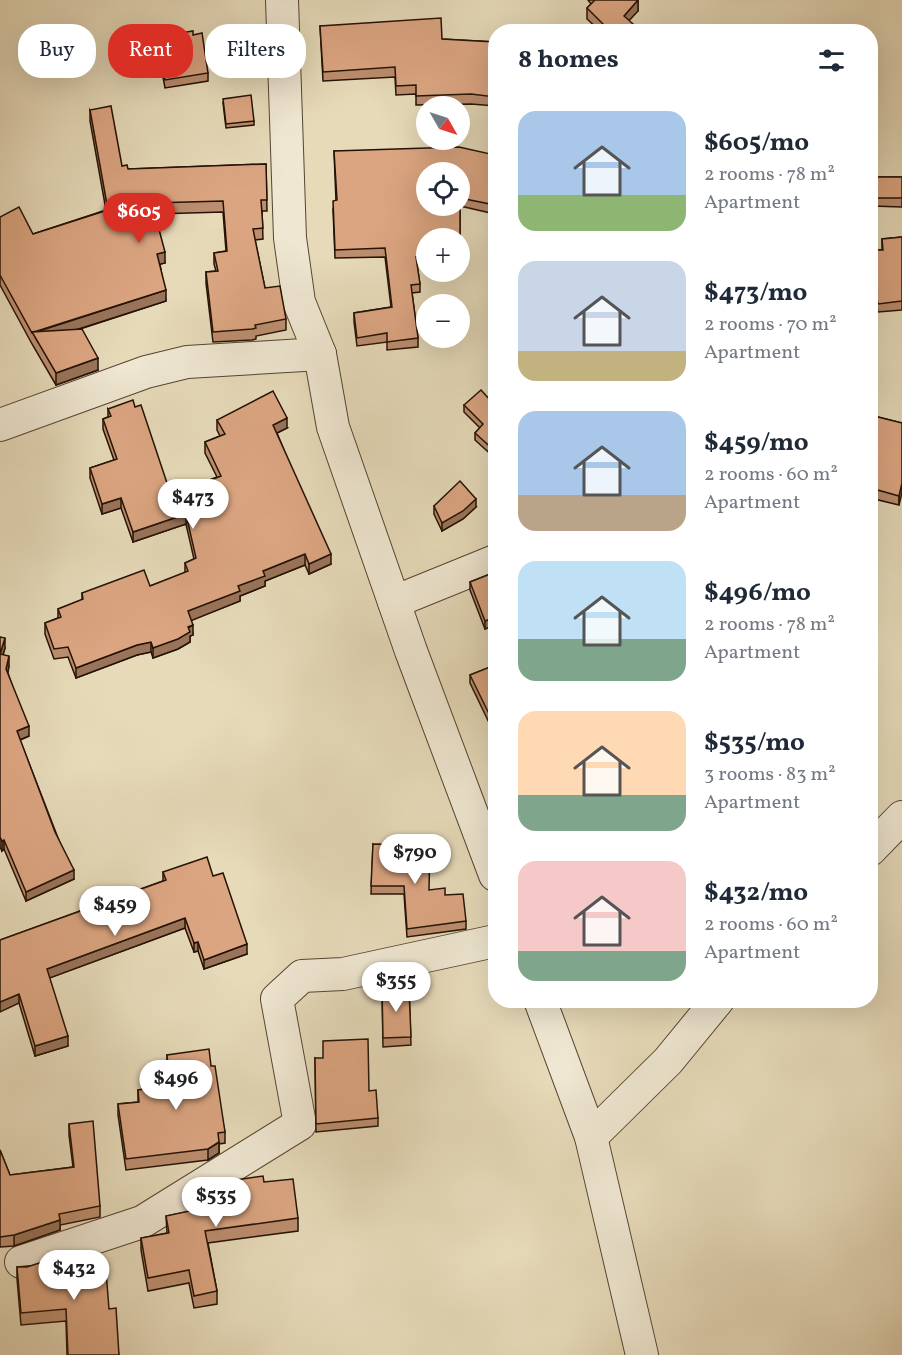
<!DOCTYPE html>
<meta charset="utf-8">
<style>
body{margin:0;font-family:Vollkorn,serif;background:#f6f6f7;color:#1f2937;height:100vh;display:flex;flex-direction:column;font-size:22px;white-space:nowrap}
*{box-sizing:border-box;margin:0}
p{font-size:20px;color:#747a83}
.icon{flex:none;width:33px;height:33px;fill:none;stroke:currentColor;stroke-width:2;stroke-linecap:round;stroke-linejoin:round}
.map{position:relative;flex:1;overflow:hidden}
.side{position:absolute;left:488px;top:24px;width:390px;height:984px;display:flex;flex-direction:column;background:#fff;border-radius:24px;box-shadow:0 6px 24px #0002}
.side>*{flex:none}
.guide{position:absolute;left:18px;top:24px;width:380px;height:54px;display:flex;gap:12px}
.needle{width:39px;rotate:129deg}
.controls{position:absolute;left:416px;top:96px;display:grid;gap:12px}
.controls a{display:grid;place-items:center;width:54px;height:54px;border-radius:50%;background:#fff;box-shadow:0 6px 24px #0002;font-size:30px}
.price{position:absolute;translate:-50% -51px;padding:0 14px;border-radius:21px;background:#fff;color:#222;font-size:20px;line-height:39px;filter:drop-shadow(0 2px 3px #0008)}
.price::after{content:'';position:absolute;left:50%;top:36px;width:18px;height:14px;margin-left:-9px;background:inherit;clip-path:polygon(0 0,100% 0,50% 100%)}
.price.current{background:#d93025;color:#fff}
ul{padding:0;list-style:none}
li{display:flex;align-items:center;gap:18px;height:150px;padding:0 30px}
li span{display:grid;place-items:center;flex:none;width:168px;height:120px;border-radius:18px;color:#555}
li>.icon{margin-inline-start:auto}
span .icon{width:72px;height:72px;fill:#fffc;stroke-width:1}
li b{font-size:26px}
h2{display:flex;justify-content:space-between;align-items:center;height:72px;padding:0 30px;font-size:26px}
.chip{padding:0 21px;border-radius:24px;background:#fff;box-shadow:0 6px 24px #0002;font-size:21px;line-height:54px}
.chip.current{background:#d93025;color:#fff}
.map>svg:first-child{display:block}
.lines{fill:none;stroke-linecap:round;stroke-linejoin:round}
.minor-casing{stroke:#554432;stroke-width:34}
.minor{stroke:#efe7d2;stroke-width:32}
.wall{fill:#bc8e6f;stroke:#251205;stroke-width:1.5}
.shaded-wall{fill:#99745a;stroke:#251205;stroke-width:1.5}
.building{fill:#dba581;stroke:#251205;stroke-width:1.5;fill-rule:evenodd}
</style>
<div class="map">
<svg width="902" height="1355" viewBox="0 0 902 1355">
<rect width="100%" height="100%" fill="#e6dab9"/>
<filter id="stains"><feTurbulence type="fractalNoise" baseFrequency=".00333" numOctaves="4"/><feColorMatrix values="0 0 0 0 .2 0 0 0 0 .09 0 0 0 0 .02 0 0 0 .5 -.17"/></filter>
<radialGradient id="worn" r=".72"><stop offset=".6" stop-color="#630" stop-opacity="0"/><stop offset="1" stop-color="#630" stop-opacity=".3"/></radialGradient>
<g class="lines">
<defs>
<g id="minor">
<polyline points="282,0 290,238 299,302 320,354 333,427 411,651 495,875"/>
<polyline points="0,425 146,372 187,362 320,354"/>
<polyline points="394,602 495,561"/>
<polyline points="870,850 902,817"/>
<polyline points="540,1000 591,1137 642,1355"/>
<polyline points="591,1137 668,1061 718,1000"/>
<polyline points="21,1262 142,1222 300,1124 277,999 302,976 343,974 495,941"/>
</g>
</defs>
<use href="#minor" class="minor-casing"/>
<use href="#minor" class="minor"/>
</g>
<g class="wall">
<polygon points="588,0 638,0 638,11 599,30 587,19 587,8 591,4"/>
<polygon points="320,26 442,39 495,42 495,106 471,104 416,105 416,94 396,95 395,77 323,81"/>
<polygon points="157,37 208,73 208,81 165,88 157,45"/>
<polygon points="223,103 254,121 254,125 226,128"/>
<polygon points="90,110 122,166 128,169 266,164 267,211 262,211 263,239 255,240 265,288 286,319 286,330 256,336 256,339 252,340 213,342 206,283 206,272 216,271 214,264 214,253 226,251 223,212 155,214 165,263 160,264 166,301 77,330 98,370 56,385 32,344 0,285 0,217 33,234 106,210 90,121"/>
<polygon points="334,151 495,155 495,214 460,206 460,251 459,251 459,238 426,238 426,264 417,265 420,284 420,292 412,293 418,338 418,347 387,350 387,342 357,346 354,322 354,313 391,307 385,257 335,258 333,209 336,201"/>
<polygon points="873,177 902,177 902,207 872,206"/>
<polygon points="902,237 902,310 878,312 877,306 870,307 870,278 874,278 872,250 882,250 882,239"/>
<polygon points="495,398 495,458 475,440 475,433 480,428 464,412 464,405 492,402"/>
<polygon points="108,409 171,495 217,477 205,453 205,442 220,436 217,430 217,420 287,428 277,433 331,564 309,574 305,565 265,581 265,586 240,596 240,601 191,620 193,635 190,636 190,642 178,649 153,658 151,652 137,655 76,678 68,657 54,659 45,634 45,623 58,618 58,609 82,600 82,593 150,586 185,573 185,563 194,559 186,524 133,542 121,508 102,514 90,478 90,468 114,460 103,429 103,419 108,417"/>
<polygon points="870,415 902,423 899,505 874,499 870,514"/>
<polygon points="434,506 476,507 463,519 442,531 434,514"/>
<polygon points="495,572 495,625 485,629 470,590 470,582"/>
<polygon points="0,637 5,648 3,655 9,666 8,673 29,736 20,740 74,879 26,901 4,849 2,851 0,847"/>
<polygon points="495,665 495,735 470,683 470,675"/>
<polygon points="373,844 429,890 445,895 466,921 466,929 407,937 404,894 371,894"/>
<polygon points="163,872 213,876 247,954 204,969 198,951 194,952 185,928 49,978 68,1046 35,1056 0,940 163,881"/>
<polygon points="409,988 411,1045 383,1047 382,989"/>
<polygon points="167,1055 211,1066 225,1132 225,1143 219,1144 219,1153 208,1160 126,1170 118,1115 118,1104 138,1102 138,1090 169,1086 167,1066"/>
<polygon points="315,1058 369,1091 378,1118 378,1126 316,1132"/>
<polygon points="69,1124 100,1206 100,1217 60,1225 60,1230 14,1246 0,1247 0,1150 10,1175 73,1167 69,1135"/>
<polygon points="222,1182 264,1182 298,1218 298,1231 208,1243 217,1291 217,1304 194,1308 189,1283 148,1291 141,1250 141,1238 167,1233 166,1216 211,1207 211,1191 222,1190"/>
<polygon points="85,1261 109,1309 119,1355 67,1355 66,1321 21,1325 17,1279 17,1267"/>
</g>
<g class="shaded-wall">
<polygon points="638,0 638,11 624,26 624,16"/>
<polygon points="165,252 165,263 157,265 157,254"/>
<polygon points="166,290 166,301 38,342 33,333"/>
<polygon points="98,358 98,370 56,385 56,373"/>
<polygon points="287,418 287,428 273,435 273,425"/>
<polygon points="902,483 902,493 899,505 899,496"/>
<polygon points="874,489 874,499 870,514 870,504"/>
<polygon points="121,498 121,508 102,514 102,504"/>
<polygon points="476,499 476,507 463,519 442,531 442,523"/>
<polygon points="186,514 186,524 133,542 133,532"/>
<polygon points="874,531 874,541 870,552 870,542"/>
<polygon points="305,554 305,565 265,581 265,586 240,596 240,601 188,622 188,611 238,586 263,571"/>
<polygon points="331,554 331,564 309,574 309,564"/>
<polygon points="495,617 495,625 485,629 485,621"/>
<polygon points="193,625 193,635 190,636 190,642 178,649 153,658 153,648"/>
<polygon points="5,638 5,648 0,664 0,654"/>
<polygon points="151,642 151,652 137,655 76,678 76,668 137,645"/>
<polygon points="9,656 9,666 6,679 6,669"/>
<polygon points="29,726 29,736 17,741 17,731"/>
<polygon points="4,840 4,849 2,851 2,841"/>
<polygon points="74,870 74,879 26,901 26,892"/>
<polygon points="185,918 185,928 47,979 47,969"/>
<polygon points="198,942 198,951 194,952 194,943"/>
<polygon points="247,944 247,954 204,969 204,960"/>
<polygon points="19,994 19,1003 0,1012 0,1002"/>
<polygon points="68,1036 68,1046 35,1056 35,1046"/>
<polygon points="219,1142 219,1153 208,1160 208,1149"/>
<polygon points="60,1220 60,1230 14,1246 14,1235"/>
</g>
<g class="building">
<polygon points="595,0 638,0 624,16 641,31 598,32 604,25 587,8"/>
<polygon points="441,18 442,39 495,42 495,97 471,94 416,96 416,85 396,86 395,67 323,72 320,26"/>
<polygon points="193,31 193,35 202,33 208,73 165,80 157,37"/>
<polygon points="251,95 254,121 226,124 223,99"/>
<polygon points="111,106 122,166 127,165 128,169 266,164 267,200 261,200 263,228 253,229 265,288 280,286 286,319 255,325 256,328 252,329 213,332 206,272 218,271 214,253 227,251 223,201 152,203 165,252 157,254 166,290 37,331 32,332 33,333 32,333 0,275 0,217 19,207 33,234 108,210 90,110"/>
<path d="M459,147L495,155V205L460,198V243H459V238H426V256L416,257L420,284L411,285L418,338L387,342V333L357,338L354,313L392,307L385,248L335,250L333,201L337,200L334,151ZM426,172H459V206H426Z"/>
<polygon points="873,177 902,177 902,198 872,198"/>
<polygon points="902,237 902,301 878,304 877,298 870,299 870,278 875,278 872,250 883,250 882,239"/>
<polygon points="82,329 98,358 56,373 32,332"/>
<polygon points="481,390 492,402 495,398 495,451 475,433 483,424 464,405"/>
<polygon points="273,391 287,418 273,425 331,554 309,564 305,554 263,571 265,576 238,586 240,591 188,611 193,625 188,627 190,632 178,639 153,648 151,642 137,645 76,668 68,647 54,649 45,623 61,617 58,609 83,599 82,593 144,570 150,586 188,571 185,563 196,558 186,514 133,532 121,498 102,504 90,468 117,459 103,419 111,416 108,409 133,400 135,407 141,405 171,495 221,476 205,442 225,434 217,420"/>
<polygon points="870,415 902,423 902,483 899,496 874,489 870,504"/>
<polygon points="460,481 476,499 463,511 442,523 434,506"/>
<polygon points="870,530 874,531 870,542"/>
<polygon points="495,572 495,617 485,621 470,582"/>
<polygon points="0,637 5,638 0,654 9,656 6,669 29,726 17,731 55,832 74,870 26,892 4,840 2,841 0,837"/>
<polygon points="495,665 495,726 470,675"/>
<polygon points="373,844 430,845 429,890 445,888 445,895 463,894 466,921 407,929 404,886 371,886"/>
<polygon points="207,857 213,876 223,873 247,944 204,960 198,942 194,943 185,918 47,969 68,1036 35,1046 19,994 0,1002 0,940 166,880 163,872"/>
<polygon points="409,988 411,1037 383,1038 382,989"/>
<polygon points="368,1039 369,1091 376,1090 378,1118 316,1124 315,1058 323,1058 323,1041"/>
<polygon points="209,1049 211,1066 215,1066 225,1132 218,1133 219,1142 208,1149 126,1159 118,1104 139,1102 138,1090 170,1086 167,1055"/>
<polygon points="93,1121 100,1206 59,1214 60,1220 14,1235 0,1237 0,1150 10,1175 74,1167 69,1124"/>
<polygon points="263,1176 264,1182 293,1179 298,1218 205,1231 217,1291 194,1296 189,1270 148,1278 141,1238 169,1233 166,1216 213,1206 211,1191 223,1189 222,1182"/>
<polygon points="85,1254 85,1261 105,1259 109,1309 116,1308 119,1355 68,1355 66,1309 21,1313 17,1267 27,1267 64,1255"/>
</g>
<rect width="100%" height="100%" filter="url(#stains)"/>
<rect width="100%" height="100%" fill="url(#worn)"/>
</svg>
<div class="controls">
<a><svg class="needle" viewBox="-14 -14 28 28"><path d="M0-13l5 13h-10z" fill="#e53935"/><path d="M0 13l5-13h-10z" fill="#747a83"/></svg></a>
<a><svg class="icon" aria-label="locate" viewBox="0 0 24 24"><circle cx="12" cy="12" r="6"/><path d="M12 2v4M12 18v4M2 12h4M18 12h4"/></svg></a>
<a>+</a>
<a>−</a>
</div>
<b class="price current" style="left:139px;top:244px">$605</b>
<b class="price" style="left:193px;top:530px">$473</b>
<b class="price" style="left:415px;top:885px">$790</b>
<b class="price" style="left:115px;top:937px">$459</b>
<b class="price" style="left:396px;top:1013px">$355</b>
<b class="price" style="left:176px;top:1111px">$496</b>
<b class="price" style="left:216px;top:1228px">$535</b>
<b class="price" style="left:74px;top:1301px">$432</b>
<div class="guide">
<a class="chip">Buy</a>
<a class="chip current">Rent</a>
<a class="chip">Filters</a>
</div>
<section class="side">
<h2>8 homes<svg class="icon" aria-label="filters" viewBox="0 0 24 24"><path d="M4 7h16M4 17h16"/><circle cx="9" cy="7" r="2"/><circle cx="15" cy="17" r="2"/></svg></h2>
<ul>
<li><span style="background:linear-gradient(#a9c7e8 70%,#8fb573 0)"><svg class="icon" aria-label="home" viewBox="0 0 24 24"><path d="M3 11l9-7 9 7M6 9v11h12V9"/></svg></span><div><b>$605/mo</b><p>2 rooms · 78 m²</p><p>Apartment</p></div></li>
<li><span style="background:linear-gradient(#c9d6e8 75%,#c2b280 0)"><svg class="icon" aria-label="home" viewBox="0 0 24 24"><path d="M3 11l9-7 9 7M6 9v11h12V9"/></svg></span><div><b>$473/mo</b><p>2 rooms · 70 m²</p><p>Apartment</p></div></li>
<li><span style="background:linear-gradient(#a9c7e8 70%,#b9a48a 0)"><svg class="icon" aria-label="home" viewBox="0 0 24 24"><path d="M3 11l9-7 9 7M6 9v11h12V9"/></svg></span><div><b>$459/mo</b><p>2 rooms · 60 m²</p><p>Apartment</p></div></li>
<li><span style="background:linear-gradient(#bfe0f5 65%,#7fa58c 0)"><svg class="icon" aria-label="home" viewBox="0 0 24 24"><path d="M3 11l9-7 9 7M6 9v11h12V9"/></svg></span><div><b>$496/mo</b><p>2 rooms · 78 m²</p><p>Apartment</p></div></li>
<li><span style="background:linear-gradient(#ffd9b3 70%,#7fa58c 0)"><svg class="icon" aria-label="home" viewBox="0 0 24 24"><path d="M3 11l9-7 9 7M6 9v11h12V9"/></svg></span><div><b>$535/mo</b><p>3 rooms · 83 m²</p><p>Apartment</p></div></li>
<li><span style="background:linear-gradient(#f6c9c9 75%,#7fa58c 0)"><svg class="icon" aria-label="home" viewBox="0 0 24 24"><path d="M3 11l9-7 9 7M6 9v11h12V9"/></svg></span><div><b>$432/mo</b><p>2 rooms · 60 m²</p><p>Apartment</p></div></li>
</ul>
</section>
</div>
